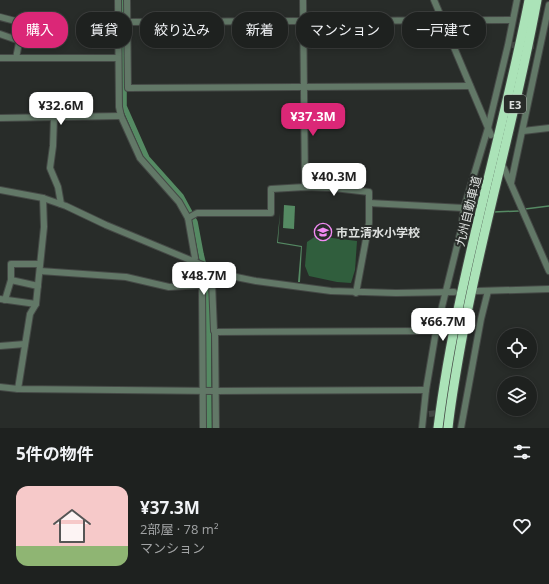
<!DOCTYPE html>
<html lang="ja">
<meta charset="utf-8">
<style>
body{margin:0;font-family:"Open Sans","Noto Sans JP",sans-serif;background:#262928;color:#f1f3f6;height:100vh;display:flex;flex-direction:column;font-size:15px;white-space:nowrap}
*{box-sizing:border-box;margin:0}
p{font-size:13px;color:#a1a3a4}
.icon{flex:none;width:22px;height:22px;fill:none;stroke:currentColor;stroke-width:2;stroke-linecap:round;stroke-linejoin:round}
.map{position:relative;height:428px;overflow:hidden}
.side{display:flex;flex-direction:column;background:#1e211f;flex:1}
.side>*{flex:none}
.hud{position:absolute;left:12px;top:12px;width:525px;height:36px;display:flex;gap:8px}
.fabs{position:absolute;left:497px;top:328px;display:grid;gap:8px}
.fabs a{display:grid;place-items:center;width:40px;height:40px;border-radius:50%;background:#1e211f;box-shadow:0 2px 6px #0003,0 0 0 1px #3c3e3d;font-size:20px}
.price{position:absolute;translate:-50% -34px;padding:0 9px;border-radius:8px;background:#fff;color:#222;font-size:13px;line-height:26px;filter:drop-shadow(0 1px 2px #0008)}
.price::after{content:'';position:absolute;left:50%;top:24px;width:12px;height:9px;margin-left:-6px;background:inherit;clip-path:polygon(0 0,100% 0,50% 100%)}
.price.active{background:#db2777;color:#fff}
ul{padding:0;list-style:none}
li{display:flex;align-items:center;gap:12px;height:100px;padding:0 16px}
li span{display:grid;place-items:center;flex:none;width:112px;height:80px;border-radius:12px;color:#555}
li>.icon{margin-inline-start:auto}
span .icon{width:48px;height:48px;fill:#fffc;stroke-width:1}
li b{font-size:17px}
h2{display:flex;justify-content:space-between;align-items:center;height:48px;padding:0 16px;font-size:17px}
.tag{padding:0 14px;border-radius:16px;background:#1e211f;box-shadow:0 2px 6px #0003,0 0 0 1px #3c3e3d;font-size:14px;line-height:36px}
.tag.active{background:#db2777;color:#fff}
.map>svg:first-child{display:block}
.green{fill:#305e3d}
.water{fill:#558a63}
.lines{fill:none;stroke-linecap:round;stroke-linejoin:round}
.stream{stroke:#558a63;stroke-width:1.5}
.canal{stroke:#558a63;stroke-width:5.5}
.minor-tunnel{stroke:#434744;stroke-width:6;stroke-dasharray:6 3;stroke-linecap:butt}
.minor-casing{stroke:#454946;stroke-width:8}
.highway-casing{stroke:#454946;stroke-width:11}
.minor{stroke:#627867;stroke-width:6}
.highway{stroke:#abe3b8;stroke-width:9}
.labels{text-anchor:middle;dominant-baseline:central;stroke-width:4;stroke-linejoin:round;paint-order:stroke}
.shield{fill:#282c29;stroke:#a7aaa8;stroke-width:1}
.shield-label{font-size:11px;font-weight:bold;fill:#dde0de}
.street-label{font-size:12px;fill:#dde0de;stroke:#282c29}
.poi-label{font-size:12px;font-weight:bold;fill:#dde0de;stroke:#282c29;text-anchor:start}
</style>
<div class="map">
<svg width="549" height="428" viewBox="0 0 549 428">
<rect width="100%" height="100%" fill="#282c29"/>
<polygon class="green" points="316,236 357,241 355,270 351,283 337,282 309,276 305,266 307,242"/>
<g class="water">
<polygon points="284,205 295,206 294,229 283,228"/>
<polygon points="280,213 278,242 302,246 300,282 298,282 301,247 277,243"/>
</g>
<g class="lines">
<g class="stream">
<polyline points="525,209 549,206"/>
<polyline points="465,211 478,211"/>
<polyline points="493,212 519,211"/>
</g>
<polyline class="canal" points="124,0 124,106 147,158 181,196 195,222 201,254 208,283 209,428"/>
<g class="minor-tunnel">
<polyline points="512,45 534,46"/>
<polyline points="429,414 453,411"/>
</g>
<defs>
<g id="minor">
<polyline points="118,0 119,107 121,116 140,158 179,202 188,218 195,258"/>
<polyline points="127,0 128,88 470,86"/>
<polyline points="303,0 305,187"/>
<polyline points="434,0 491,135"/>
<polyline points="0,17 23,23 16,58"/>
<polyline points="127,22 512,20"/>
<polyline points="0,34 20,41"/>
<polyline points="0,58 118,58"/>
<polyline points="54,117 53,146 50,168 58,187 61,204"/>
<polyline points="0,118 121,116"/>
<polyline points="523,131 549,128"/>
<polyline points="504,168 549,271"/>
<polyline points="511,183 549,5"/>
<polyline points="0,190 43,198 66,206 106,225 212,269 236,277 256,281 331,291 396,293 454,292"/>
<polyline points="369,203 464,208"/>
<polyline points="188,218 197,213 271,213 271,189 305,187 334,188 369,192 369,223 356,293"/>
<polyline points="40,271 126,277 169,287 202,285"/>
<polyline points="11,280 11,264 40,264"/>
<polyline points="477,291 549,289"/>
<polyline points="0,299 36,304"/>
<polyline points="5,300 11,280 38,286"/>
<polyline points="215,332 436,331"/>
<polyline points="0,346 25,344"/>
<polyline points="0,387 18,389 215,391 426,390"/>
<polyline points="18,389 30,314 36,304 44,227 43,198"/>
<polyline points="203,428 202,285 203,282 212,269"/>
<polyline points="216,428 215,332 214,331 212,283 230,280 236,277"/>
<polyline points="422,428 426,390 436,331 461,230 464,208 488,128 508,45 517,0"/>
<polyline points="461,428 481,319 488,291"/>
</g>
<g id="highway">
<path d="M438,428C456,283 501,143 529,0"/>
<path d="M448,428C451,400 456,372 461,344C482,228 516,116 537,0"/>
</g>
</defs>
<use href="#minor" class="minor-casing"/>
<use href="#highway" class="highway-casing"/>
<use href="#minor" class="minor"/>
<use href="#highway" class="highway"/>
</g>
<defs>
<symbol id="school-ring" viewBox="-11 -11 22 22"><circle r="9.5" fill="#282c29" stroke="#f28af3" stroke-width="1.5"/><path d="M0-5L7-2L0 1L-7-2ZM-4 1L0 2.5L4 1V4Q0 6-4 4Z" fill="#f28af3"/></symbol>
</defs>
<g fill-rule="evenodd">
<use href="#school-ring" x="313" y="222" width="20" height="20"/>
</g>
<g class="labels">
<rect class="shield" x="504" y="95" width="22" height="18" rx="3"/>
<g class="shield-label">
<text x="515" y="104">E3</text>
</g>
<g class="street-label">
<text transform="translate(468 211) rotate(-76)">九州自動車道</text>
</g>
<g class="poi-label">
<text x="336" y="232">市立清水小学校</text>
</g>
</g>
</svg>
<div class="fabs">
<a><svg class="icon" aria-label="locate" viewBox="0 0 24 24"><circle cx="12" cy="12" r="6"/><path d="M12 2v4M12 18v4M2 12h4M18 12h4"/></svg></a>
<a><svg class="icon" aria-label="layers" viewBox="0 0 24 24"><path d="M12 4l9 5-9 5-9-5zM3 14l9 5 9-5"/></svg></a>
</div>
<b class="price" style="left:61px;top:126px">¥32.6M</b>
<b class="price active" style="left:313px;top:137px">¥37.3M</b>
<b class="price" style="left:334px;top:197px">¥40.3M</b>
<b class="price" style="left:204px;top:296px">¥48.7M</b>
<b class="price" style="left:443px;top:342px">¥66.7M</b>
<div class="hud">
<a class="tag active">購入</a>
<a class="tag">賃貸</a>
<a class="tag">絞り込み</a>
<a class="tag">新着</a>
<a class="tag">マンション</a>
<a class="tag">一戸建て</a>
</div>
</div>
<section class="side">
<h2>5件の物件<svg class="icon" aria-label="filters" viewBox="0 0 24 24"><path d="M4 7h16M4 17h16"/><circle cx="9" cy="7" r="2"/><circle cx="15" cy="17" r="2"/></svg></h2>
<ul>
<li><span style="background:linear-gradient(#f6c9c9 75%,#8fb573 0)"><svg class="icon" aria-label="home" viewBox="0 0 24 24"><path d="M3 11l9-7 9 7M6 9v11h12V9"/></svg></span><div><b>¥37.3M</b><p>2部屋 · 78 m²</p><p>マンション</p></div><svg class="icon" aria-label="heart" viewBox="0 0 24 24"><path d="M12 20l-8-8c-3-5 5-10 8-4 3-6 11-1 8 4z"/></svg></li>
</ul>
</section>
